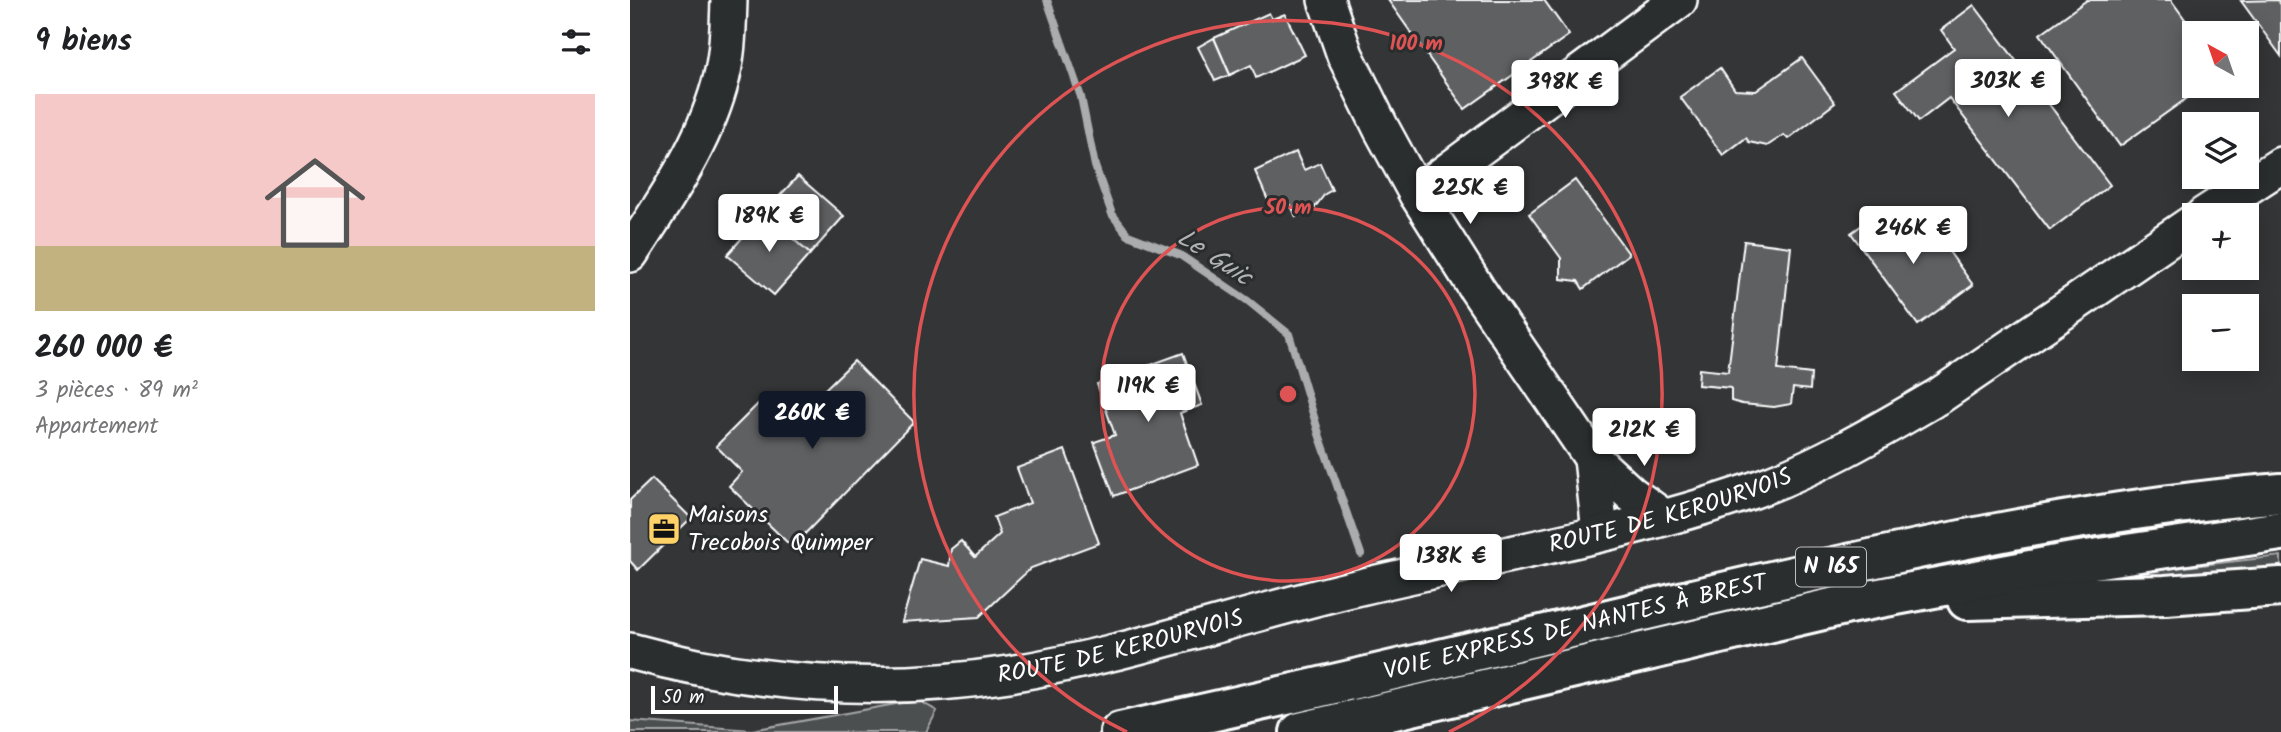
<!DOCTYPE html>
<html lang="fr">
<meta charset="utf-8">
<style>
body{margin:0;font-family:Kalam,sans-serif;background:#f2f2f2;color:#202124;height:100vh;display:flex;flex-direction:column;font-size:26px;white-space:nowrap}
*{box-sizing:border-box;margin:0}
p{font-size:23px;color:#757577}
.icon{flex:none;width:38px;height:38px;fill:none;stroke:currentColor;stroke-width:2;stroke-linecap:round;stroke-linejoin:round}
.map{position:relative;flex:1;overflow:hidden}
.details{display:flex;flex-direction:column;background:#fff;width:630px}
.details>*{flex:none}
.needle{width:46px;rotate:320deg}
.buttons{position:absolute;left:1552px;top:21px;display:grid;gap:14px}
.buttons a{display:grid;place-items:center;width:77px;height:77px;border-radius:0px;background:#fff;box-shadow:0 4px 18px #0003;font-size:35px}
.scale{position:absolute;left:21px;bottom:18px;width:187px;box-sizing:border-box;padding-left:7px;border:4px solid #fff;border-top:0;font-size:19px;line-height:24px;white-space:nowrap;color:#fff;-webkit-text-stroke:5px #2a2d2e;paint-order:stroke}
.price{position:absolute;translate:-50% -60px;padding:0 16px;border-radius:7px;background:#fff;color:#222;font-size:23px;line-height:46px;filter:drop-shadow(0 2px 4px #0008)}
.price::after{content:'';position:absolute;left:50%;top:42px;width:21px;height:16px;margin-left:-10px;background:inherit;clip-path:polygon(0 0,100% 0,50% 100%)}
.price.on{background:#111827;color:#fff}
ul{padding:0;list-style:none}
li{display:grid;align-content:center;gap:14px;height:371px;padding:0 35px}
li+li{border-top:2px solid #e0e0e0}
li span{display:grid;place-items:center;height:217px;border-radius:0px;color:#555}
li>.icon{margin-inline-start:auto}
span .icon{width:126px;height:126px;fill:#fffc;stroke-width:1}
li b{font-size:30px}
h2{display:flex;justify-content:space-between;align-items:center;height:84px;padding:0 35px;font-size:30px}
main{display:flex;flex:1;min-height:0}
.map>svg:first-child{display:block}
.green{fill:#4c4f50;stroke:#a6a7a8;stroke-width:2}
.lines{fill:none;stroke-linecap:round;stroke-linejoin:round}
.stream{stroke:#abacad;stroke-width:8}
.building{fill:#5f6162;stroke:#fff;stroke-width:2}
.minor-casing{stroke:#fff;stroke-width:40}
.highway-casing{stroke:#fff;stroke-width:44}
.minor{stroke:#2a2d2e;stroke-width:35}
.highway{stroke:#2a2d2e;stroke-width:38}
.ring{fill:none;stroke:#de5353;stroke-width:3.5}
.labels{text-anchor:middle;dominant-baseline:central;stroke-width:6;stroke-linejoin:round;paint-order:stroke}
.shield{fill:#2a2d2e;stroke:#bfc0c0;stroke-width:2}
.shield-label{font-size:23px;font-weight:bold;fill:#fff}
.street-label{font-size:24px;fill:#fff;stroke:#2a2d2e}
.poi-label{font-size:24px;fill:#fff;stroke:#2a2d2e;text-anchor:start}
.water-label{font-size:26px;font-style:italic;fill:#b2b3b4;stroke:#2a2d2e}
.centre{fill:#de5353;stroke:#2a2d2e;stroke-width:3.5}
.ring-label{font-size:21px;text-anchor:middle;font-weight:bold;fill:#de5353;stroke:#2a2d2e;stroke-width:6;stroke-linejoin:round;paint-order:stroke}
</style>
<main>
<section class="details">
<h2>9 biens<svg class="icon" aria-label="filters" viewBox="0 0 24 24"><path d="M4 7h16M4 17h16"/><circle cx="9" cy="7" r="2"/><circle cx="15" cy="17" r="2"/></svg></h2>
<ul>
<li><span style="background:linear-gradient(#f6c9c9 70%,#c2b280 0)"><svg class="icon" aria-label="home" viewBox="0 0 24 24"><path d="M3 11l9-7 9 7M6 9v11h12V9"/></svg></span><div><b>260 000 €</b><p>3 pièces · 89 m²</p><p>Appartement</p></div></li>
</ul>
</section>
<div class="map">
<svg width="1651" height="732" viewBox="0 0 1651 732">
<rect width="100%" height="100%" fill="#333536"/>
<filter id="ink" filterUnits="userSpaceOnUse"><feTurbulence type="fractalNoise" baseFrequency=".0143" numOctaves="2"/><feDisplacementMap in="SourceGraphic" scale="14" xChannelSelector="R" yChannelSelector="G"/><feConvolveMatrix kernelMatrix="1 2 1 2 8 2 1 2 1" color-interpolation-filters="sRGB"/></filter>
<g filter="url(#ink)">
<g class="green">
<polygon points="1651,556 1651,572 1489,579 1492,574"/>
<polygon points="288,700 307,711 296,732 0,732 0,721 122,730"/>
</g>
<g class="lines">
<polyline class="stream" points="417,0 451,97 465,166 482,214 498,235 550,255 618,301 659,334 690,437 731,554"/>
</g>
<g class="building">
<polygon points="758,0 914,0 939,35 835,109"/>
<polygon points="1457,0 1541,0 1565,33 1564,86 1574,86 1490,146 1410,34"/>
<polygon points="1648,0 1651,5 1651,56 1611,1"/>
<polygon points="1344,5 1480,185 1420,230 1319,98 1289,121 1266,91 1324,48 1311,30"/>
<polygon points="639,13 642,19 655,14 675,55 626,78 621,65 600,75 584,38"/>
<polygon points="584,38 600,75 585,81 568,47"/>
<polygon points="1172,58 1205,103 1158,139 1154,135 1137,146 1119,142 1116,138 1093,155 1050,97 1090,68 1105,90 1126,91"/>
<polygon points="666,152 674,170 690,163 702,190 695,194 682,211 666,217 661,205 643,212 625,171"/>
<polygon points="168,176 214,216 180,254 134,213"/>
<polygon points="945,180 999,254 953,289 948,281 931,279 931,258 899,214"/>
<polygon points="1253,210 1273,239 1297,221 1343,285 1288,325 1221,233"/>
<polygon points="134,213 180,254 144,295 97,255"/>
<polygon points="1114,241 1161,247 1148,370 1181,374 1180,390 1163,388 1161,404 1144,407 1112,404 1101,401 1101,388 1068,385 1069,369 1098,372"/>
<polygon points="553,353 572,405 550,413 568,465 484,496 464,442 485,435 467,384"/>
<polygon points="224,361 284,422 162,547 99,486 112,472 86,446 138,394 163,420"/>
<polygon points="435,450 469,543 401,568 349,617 272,622 290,559 319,566 321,549 331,541 345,557 370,534 364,517 400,503 387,468"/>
<polygon points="22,479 61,518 8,570 0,561 0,500"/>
</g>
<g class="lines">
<defs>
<g id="minor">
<polyline points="696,0 715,55 751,128 787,194 847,289 962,458 1001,494 1033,517"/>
<polyline points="787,194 1049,0"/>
<polyline points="1574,215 1651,165"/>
<path d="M0,254C34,202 72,147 89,87C98,58 98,29 99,0"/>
<polyline points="962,458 970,532"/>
<path id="s1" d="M0,651C122,685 254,694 379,674C498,655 613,614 730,587C860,556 995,535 1121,491C1187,468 1249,431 1309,396L1564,222"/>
</g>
<g id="highway">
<polyline points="1337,600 1535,595 1651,587"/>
<path id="s2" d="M490,732C686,690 881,642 1076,596C1266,552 1457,509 1651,493"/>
<polyline points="670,732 1223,603 1443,562 1651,531"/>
</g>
</defs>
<use href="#minor" class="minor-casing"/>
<use href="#highway" class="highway-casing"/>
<use href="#minor" class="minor"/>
<use href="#highway" class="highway"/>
</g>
</g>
<g class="ring">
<circle cx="658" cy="394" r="187"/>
<path d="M497 732A374 374 0 1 1 819 732"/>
</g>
<defs>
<symbol id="office-square" viewBox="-11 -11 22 22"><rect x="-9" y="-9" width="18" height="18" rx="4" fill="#ffd166" stroke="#2a2d2e"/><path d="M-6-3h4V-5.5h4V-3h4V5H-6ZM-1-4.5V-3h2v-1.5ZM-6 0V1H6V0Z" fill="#111"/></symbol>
</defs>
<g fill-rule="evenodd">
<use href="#office-square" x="15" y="510" width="38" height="38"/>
</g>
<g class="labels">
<rect class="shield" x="1166" y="547.5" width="70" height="39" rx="5"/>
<g class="shield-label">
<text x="1201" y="567">N 165</text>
</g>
<g class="street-label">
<text stroke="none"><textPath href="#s1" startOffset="1064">ROUTE DE KEROURVOIS</textPath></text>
<text stroke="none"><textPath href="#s2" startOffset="467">VOIE EXPRESS DE NANTES À BREST</textPath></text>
<text stroke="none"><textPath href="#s1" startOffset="497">ROUTE DE KEROURVOIS</textPath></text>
</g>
<g class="poi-label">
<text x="58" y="515">Maisons<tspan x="58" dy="28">Trecobois Quimper</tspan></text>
</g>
<g class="water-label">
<text transform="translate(584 258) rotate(33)">Le Guic</text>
</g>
</g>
<circle cx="658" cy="394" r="10" class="centre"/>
<g class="ring-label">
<text x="786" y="50">100 m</text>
<text x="658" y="214">50 m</text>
</g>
</svg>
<div class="buttons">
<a><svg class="needle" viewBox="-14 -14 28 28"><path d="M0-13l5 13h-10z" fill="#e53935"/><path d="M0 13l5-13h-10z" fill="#757577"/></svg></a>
<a><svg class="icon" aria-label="layers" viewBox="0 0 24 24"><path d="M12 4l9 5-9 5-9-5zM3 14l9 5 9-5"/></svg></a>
<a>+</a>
<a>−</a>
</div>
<div class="scale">50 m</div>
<b class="price" style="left:1378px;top:119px">303K €</b>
<b class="price" style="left:935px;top:120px">398K €</b>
<b class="price" style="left:840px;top:226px">225K €</b>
<b class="price" style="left:139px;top:254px">189K €</b>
<b class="price" style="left:1283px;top:266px">246K €</b>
<b class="price" style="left:518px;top:424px">119K €</b>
<b class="price on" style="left:182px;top:451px">260K €</b>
<b class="price" style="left:1014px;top:468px">212K €</b>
<b class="price" style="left:821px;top:594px">138K €</b>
</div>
</main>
